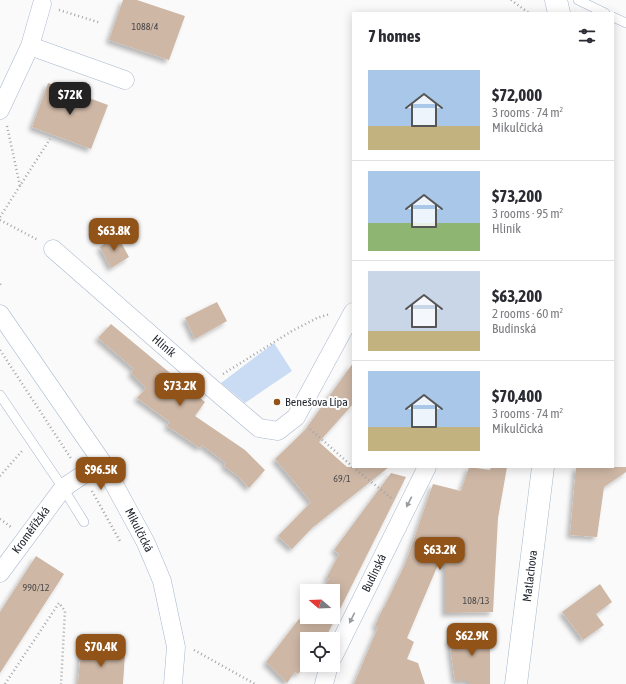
<!DOCTYPE html>
<meta charset="utf-8">
<style>
body{margin:0;font-family:"Asap Condensed",sans-serif;background:#f7f7f7;color:#2b2b33;height:100vh;display:flex;flex-direction:column;font-size:15px;white-space:nowrap}
*{box-sizing:border-box;margin:0}
p{font-size:13px;color:#7c7c81}
.icon{flex:none;width:22px;height:22px;fill:none;stroke:currentColor;stroke-width:2;stroke-linecap:round;stroke-linejoin:round}
.map{position:relative;flex:1;overflow:hidden}
.panel{position:absolute;left:352px;top:12px;width:262px;height:456px;display:flex;flex-direction:column;background:#fff;border-radius:0px;box-shadow:0 2px 10px #0003}
.panel>*{flex:none}
.needle{width:26px;rotate:289deg}
.buttons{position:absolute;left:300px;top:584px;display:grid;gap:8px}
.buttons a{display:grid;place-items:center;width:40px;height:40px;border-radius:0px;background:#fff;box-shadow:0 2px 10px #0003;font-size:20px}
.price{position:absolute;translate:-50% -34px;padding:0 9px;border-radius:8px;background:#915317;color:#fff;font-size:13px;line-height:26px;filter:drop-shadow(0 1px 2px #0008)}
.price::after{content:'';position:absolute;left:50%;top:24px;width:12px;height:9px;margin-left:-6px;background:inherit;clip-path:polygon(0 0,100% 0,50% 100%)}
.price.selected{background:#222;color:#fff}
ul{padding:0;list-style:none}
li{display:flex;align-items:center;gap:12px;height:100px;padding:0 16px}
li+li{border-top:1px solid #e1e1e2}
li span{display:grid;place-items:center;flex:none;width:112px;height:80px;border-radius:0px;color:#555}
li>.icon{margin-inline-start:auto}
span .icon{width:48px;height:48px;fill:#fffc;stroke-width:1}
li b{font-size:17px}
h2{display:flex;justify-content:space-between;align-items:center;height:48px;padding:0 16px;font-size:17px}
.map>svg:first-child{display:block}
.green{fill:#cadbf4}
.building{fill:#ceb7a5;filter:url(#shadow)}
.lines{fill:none;stroke-linecap:round;stroke-linejoin:round}
.lane-casing{stroke:#a8b7cd;stroke-width:10}
.street-casing{stroke:#a8b7cd;stroke-width:19}
.secondary-casing{stroke:#a8b7cd;stroke-width:23}
.path{stroke:#a3a5a9;stroke-width:2.5;stroke-dasharray:1 3;stroke-linecap:butt}
.lane{stroke:#fff;stroke-width:9}
.street{stroke:#fff;stroke-width:18}
.secondary{stroke:#fff;stroke-width:22}
.oneway{fill:#9a9ca0}
.poi-dot{fill:#915317;stroke:#fff;stroke-width:1.5}
.labels{text-anchor:middle;dominant-baseline:central;stroke-width:4;stroke-linejoin:round;paint-order:stroke}
.number-label{font-size:10px;fill:#4a484a}
.street-label{font-size:12px;fill:#1e232c;stroke:#fff}
.poi-label{font-size:12px;fill:#1e232c;stroke:#fff;text-anchor:start}
</style>
<div class="map">
<svg width="626" height="684" viewBox="0 0 626 684">
<defs>
<filter id="shadow"><feDropShadow dx="-3.5" dy="3.5" stdDeviation="2" flood-color="#0004"/></filter>
</defs>
<rect width="100%" height="100%" fill="#fafafa"/>
<polygon class="green" points="274,343 292,371 245,403 221,383"/>
<g class="building">
<polygon points="123,0 137,0 185,16 169,60 109,40"/>
<polygon points="48,83 108,105 91,149 32,127"/>
<polygon points="117,235 129,257 111,268 100,247"/>
<polygon points="217,302 227,321 195,339 185,318"/>
<polygon points="111,324 205,402 195,416 245,450 265,470 249,488 238,476 224,466 226,463 202,445 200,448 167,426 170,422 137,398 146,388 131,373 134,369 98,338"/>
<polygon points="353,363 353,404 319,442 347,467 389,467 312,528 292,549 278,536 311,502 275,459 305,430"/>
<polygon points="469,467 490,470 491,467 507,467 498,518 493,612 445,613 445,548 407,638 414,642 407,659 418,663 425,684 354,684 378,627 375,626 383,608 384,608 406,562 433,484 461,491"/>
<polygon points="576,467 626,467 626,472 604,487 597,537 570,535"/>
<polygon points="391,473 406,477 325,639 307,639 307,663 298,674 295,672 287,683 266,662 299,619 301,621 307,612 307,617 333,617 333,591 321,591 329,579 327,577 339,554 334,550"/>
<polygon points="36,556 64,574 0,673 0,612"/>
<polygon points="600,584 612,602 596,614 604,625 583,640 562,612"/>
<polygon points="490,628 490,684 469,684 469,681 455,681 449,639"/>
<polygon points="81,650 125,654 123,684 78,684"/>
</g>
<g class="lines">
<defs>
<g id="lane">
<polyline points="578,0 605,13"/>
<polyline points="613,17 626,23"/>
<polyline points="0,395 63,488 84,522"/>
</g>
<g id="street">
<polyline points="30,46 125,80"/>
<polyline points="0,110 30,46 42,4"/>
<polyline points="53,249 206,383 259,428 278,431 296,417 353,312"/>
<polyline points="0,314 102,462 146,543 162,581 176,647 173,684"/>
<polyline points="0,573 63,488 102,462"/>
<polyline points="333,657 427,467"/>
<polyline points="324,684 329,665"/>
</g>
<g id="secondary">
<polyline points="556,0 559,13"/>
<polyline points="516,684 543,467"/>
</g>
</defs>
<use href="#lane" class="lane-casing"/>
<use href="#street" class="street-casing"/>
<use href="#secondary" class="secondary-casing"/>
<g class="path">
<polyline points="511,0 529,13"/>
<polyline points="59,10 101,23"/>
<polyline points="7,126 20,186"/>
<polyline points="0,217 50,139"/>
<polyline points="0,220 38,240"/>
<polyline points="0,284 2,287"/>
<polyline points="0,350 72,460"/>
<polyline points="223,374 292,331 317,318 330,314"/>
<polyline points="310,429 353,467"/>
<polyline points="353,467 391,498"/>
<polyline points="0,476 22,451"/>
<polyline points="92,491 121,543"/>
<polyline points="0,519 11,527"/>
<polyline points="194,650 255,684"/>
<polyline points="5,684 59,603 65,611 61,684"/>
</g>
<use href="#lane" class="lane"/>
<use href="#street" class="street"/>
<use href="#secondary" class="secondary"/>
</g>
<defs><path id="oneway-solid" d="M-6-.8H1V-3.2L6.5 0L1 3.2V.8H-6Z"/></defs>
<g class="oneway">
<use href="#oneway-solid" transform="translate(409 502) rotate(117)"/>
<use href="#oneway-solid" transform="translate(352 618) rotate(116)"/>
</g>
<circle class="poi-dot" cx="277" cy="402" r="4"/>
<g class="labels">
<g class="number-label">
<text x="145" y="26">1088/4</text>
<text x="342" y="478">69/1</text>
<text x="36" y="587">990/12</text>
<text x="476" y="600">108/13</text>
</g>
<g class="street-label">
<text transform="translate(164 346) rotate(41)">Hliník</text>
<text transform="translate(31 530) rotate(-54)">Kroměřížská</text>
<text transform="translate(139 530) rotate(63)">Mikulčická</text>
<text transform="translate(374 573) rotate(-64)">Budínská</text>
<text transform="translate(530 576) rotate(-83)">Matlachova</text>
</g>
<g class="poi-label">
<text x="285" y="402">Benešova Lípa</text>
</g>
</g>
</svg>
<div class="buttons">
<a><svg class="needle" viewBox="-14 -14 28 28"><path d="M0-13l5 13h-10z" fill="#e53935"/><path d="M0 13l5-13h-10z" fill="#7c7c81"/></svg></a>
<a><svg class="icon" aria-label="locate" viewBox="0 0 24 24"><circle cx="12" cy="12" r="6"/><path d="M12 2v4M12 18v4M2 12h4M18 12h4"/></svg></a>
</div>
<b class="price selected" style="left:70px;top:116px">$72K</b>
<b class="price" style="left:114px;top:252px">$63.8K</b>
<b class="price" style="left:180px;top:407px">$73.2K</b>
<b class="price" style="left:101px;top:491px">$96.5K</b>
<b class="price" style="left:440px;top:571px">$63.2K</b>
<b class="price" style="left:472px;top:657px">$62.9K</b>
<b class="price" style="left:101px;top:668px">$70.4K</b>
<section class="panel">
<h2>7 homes<svg class="icon" aria-label="filters" viewBox="0 0 24 24"><path d="M4 7h16M4 17h16"/><circle cx="9" cy="7" r="2"/><circle cx="15" cy="17" r="2"/></svg></h2>
<ul>
<li><span style="background:linear-gradient(#a9c7e8 70%,#c2b280 0)"><svg class="icon" aria-label="home" viewBox="0 0 24 24"><path d="M3 11l9-7 9 7M6 9v11h12V9"/></svg></span><div><b>$72,000</b><p>3 rooms · 74 m²</p><p>Mikulčická</p></div></li>
<li><span style="background:linear-gradient(#a9c7e8 65%,#8fb573 0)"><svg class="icon" aria-label="home" viewBox="0 0 24 24"><path d="M3 11l9-7 9 7M6 9v11h12V9"/></svg></span><div><b>$73,200</b><p>3 rooms · 95 m²</p><p>Hliník</p></div></li>
<li><span style="background:linear-gradient(#c9d6e8 75%,#c2b280 0)"><svg class="icon" aria-label="home" viewBox="0 0 24 24"><path d="M3 11l9-7 9 7M6 9v11h12V9"/></svg></span><div><b>$63,200</b><p>2 rooms · 60 m²</p><p>Budínská</p></div></li>
<li><span style="background:linear-gradient(#a9c7e8 70%,#c2b280 0)"><svg class="icon" aria-label="home" viewBox="0 0 24 24"><path d="M3 11l9-7 9 7M6 9v11h12V9"/></svg></span><div><b>$70,400</b><p>3 rooms · 74 m²</p><p>Mikulčická</p></div></li>
</ul>
</section>
</div>
